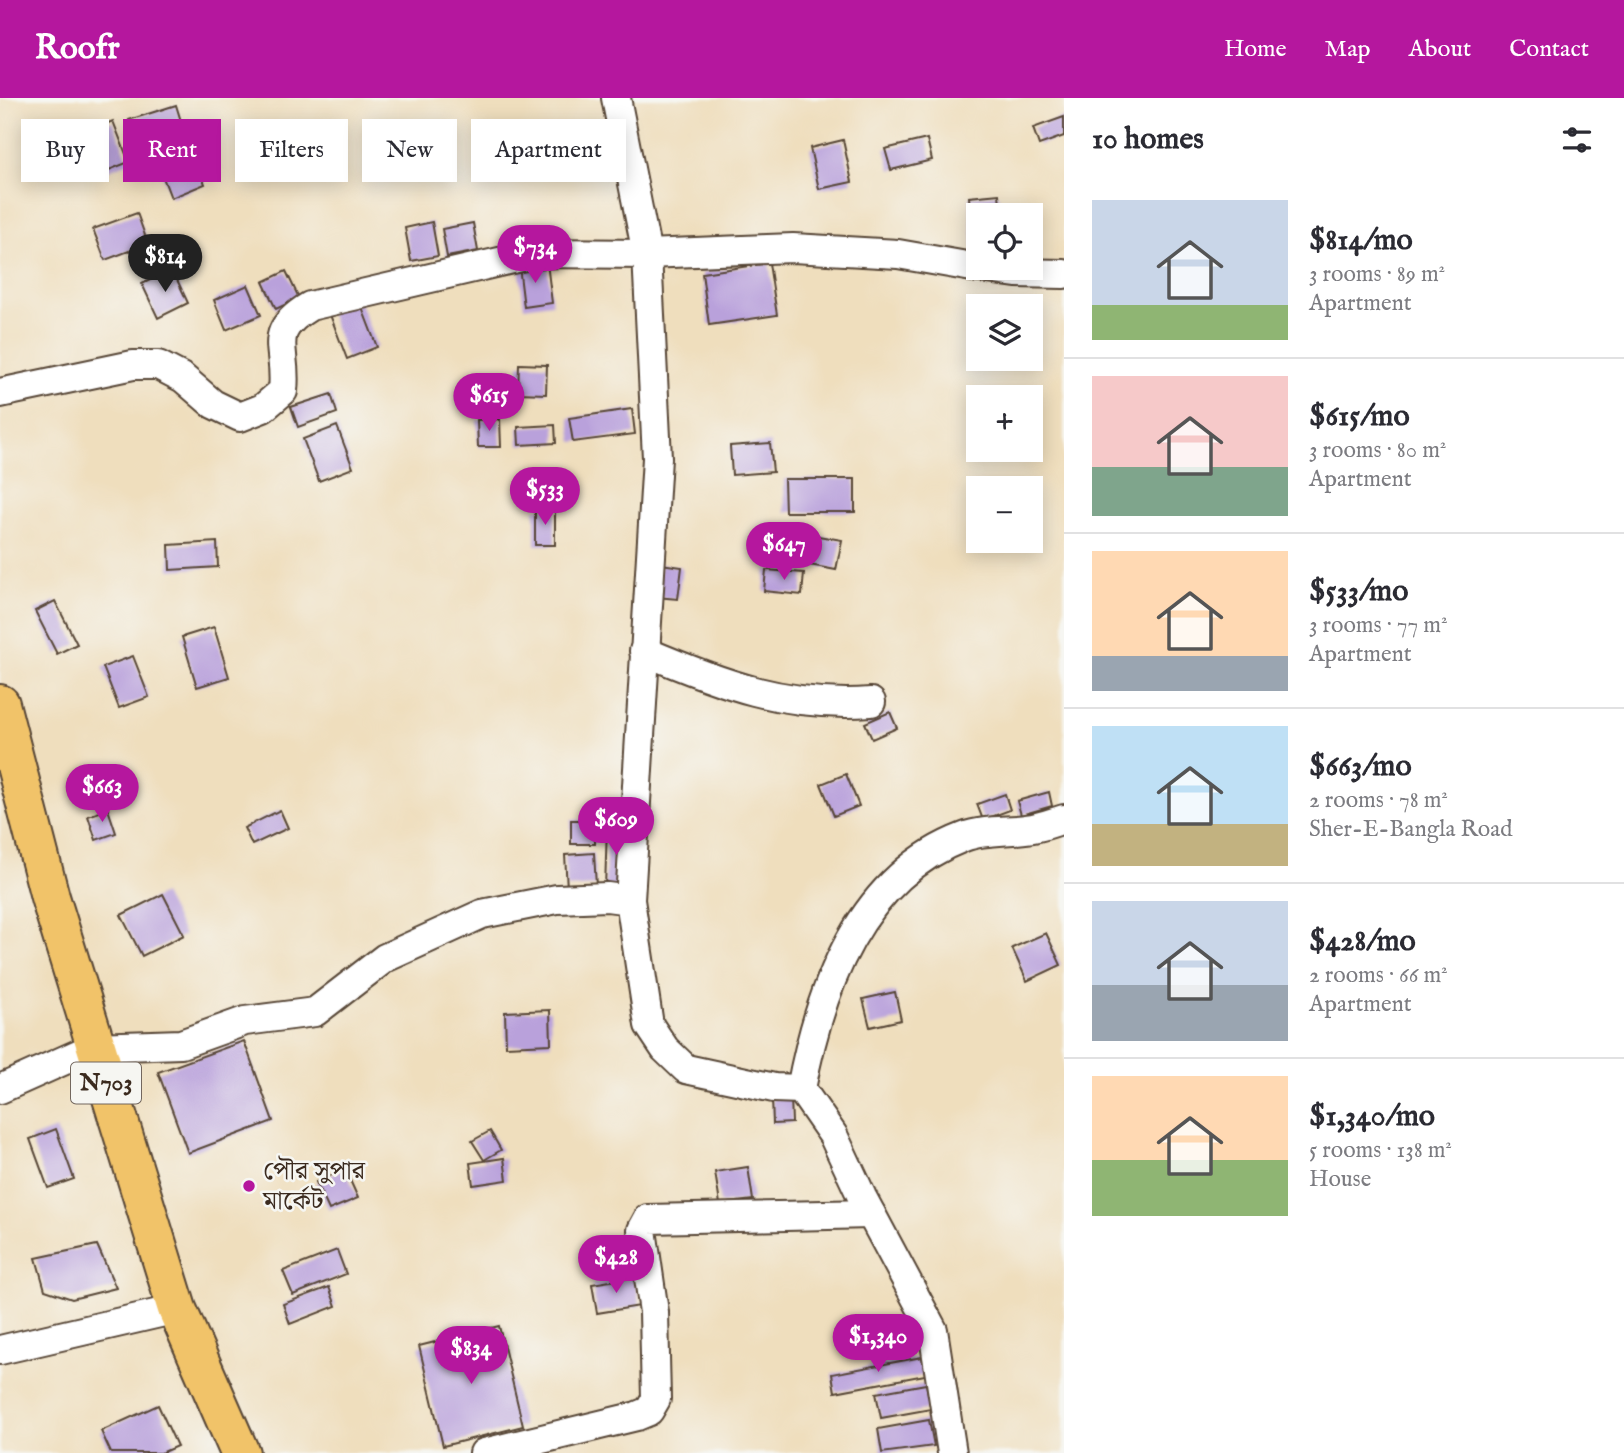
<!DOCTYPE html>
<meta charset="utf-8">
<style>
body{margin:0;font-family:"IM FELL English","Noto Serif Bengali",serif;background:#f2f2f3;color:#2b2b33;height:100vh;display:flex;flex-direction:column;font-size:26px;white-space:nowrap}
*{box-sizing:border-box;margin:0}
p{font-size:23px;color:#7c7c81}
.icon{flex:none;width:38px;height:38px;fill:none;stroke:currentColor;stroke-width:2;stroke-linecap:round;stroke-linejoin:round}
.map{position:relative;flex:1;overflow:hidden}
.side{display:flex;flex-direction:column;background:#fff;width:560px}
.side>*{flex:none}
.guide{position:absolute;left:21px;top:21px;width:665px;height:63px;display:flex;gap:14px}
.controls{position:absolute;left:966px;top:105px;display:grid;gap:14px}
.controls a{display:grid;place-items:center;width:77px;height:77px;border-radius:0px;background:#fff;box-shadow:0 4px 18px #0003;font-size:35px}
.price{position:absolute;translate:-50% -60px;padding:0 16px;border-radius:24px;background:#b5179e;color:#fff;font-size:23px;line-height:46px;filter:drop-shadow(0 2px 4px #0008)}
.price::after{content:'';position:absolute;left:50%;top:42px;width:21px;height:16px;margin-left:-10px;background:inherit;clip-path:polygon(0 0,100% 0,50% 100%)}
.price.current{background:#222;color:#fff}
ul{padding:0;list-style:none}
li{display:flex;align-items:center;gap:21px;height:175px;padding:0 28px}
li+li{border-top:2px solid #e1e1e2}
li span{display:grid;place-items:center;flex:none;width:196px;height:140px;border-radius:0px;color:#555}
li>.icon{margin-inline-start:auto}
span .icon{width:84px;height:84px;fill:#fffc;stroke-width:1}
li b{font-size:30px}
h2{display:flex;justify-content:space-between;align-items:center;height:84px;padding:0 28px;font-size:30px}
.chip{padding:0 24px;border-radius:0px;background:#fff;box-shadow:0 4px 18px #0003;font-size:24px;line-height:63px}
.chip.current{background:#b5179e;color:#fff}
header{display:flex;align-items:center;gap:42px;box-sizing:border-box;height:98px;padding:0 35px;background:#b5179e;color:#fff}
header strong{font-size:33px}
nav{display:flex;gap:38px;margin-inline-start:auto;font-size:24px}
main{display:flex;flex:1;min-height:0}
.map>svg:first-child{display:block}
.building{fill:#b9a1db}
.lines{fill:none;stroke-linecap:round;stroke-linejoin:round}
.minor-casing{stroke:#564536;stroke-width:32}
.highway-casing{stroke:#564536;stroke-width:42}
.minor{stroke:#fff;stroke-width:28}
.highway{stroke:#f1c369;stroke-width:38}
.poi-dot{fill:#b5179e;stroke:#f6f6f2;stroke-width:2.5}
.labels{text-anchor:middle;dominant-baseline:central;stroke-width:5;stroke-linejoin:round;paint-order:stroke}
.shield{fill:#f6f6f2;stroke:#73675e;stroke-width:2}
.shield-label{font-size:24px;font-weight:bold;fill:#3b2a1e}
.poi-label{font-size:26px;fill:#3b2a1e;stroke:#f6f6f2;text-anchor:start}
</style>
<header>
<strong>Roofr</strong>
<nav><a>Home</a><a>Map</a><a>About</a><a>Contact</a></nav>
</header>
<main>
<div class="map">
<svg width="1064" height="1355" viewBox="0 0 1064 1355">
<rect width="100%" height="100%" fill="#f6f6f2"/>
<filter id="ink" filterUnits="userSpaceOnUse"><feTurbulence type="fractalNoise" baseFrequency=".0143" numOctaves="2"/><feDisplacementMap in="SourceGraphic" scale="14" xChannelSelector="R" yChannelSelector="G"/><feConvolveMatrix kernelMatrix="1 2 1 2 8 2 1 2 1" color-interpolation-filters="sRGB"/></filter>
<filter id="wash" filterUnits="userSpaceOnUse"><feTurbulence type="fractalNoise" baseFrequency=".00686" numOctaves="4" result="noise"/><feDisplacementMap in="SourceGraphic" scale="28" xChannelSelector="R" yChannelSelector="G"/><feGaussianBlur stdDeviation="1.57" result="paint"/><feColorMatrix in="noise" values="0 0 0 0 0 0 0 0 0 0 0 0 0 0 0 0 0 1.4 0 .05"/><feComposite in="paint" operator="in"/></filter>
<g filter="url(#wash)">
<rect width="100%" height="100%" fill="#efdebd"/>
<g id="blocks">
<g class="building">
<polygon points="176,7 188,46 141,60 129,22"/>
<polygon points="1064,19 1064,38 1039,47 1033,30"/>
<polygon points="113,23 129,64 94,78 78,37"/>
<polygon points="927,41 932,62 891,72 885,51"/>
<polygon points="843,42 852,84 819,91 810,50"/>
<polygon points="195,61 205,86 171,100 161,74"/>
<polygon points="999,96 1001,117 978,117 978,153 973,153 969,99"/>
<polygon points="137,115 148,146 105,162 93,131"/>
<polygon points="432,124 438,158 411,163 405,130"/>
<polygon points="473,125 478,153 447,159 442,131"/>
<polygon points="547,165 552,205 524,209 519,168"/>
<polygon points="769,165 777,217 709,227 702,175"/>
<polygon points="172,171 188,205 158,220 142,186"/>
<polygon points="286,173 299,200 276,211 263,184"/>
<polygon points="248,187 261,217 226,232 214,202"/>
<polygon points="359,202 377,249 347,261 329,214"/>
<polygon points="519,266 547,267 546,296 518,295"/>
<polygon points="331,296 337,315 298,329 291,309"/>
<polygon points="632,311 635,336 573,344 569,320"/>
<polygon points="500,321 501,349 478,349 477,322"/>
<polygon points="555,327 556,345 519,347 518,329"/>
<polygon points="337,328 353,370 319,383 303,341"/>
<polygon points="770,345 773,374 732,377 730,348"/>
<polygon points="784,381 855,381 855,414 785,414"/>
<polygon points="555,410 555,447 535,447 535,411"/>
<polygon points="789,433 842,442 836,472 783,462"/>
<polygon points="217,444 218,469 170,472 169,447"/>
<polygon points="661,466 682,469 678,501 656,499"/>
<polygon points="766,472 804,475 802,497 764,493"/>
<polygon points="55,503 77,546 57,556 35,513"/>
<polygon points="214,529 229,579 197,589 182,539"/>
<polygon points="133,558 149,599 119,610 103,569"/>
<polygon points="890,614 897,630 872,641 865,625"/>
<polygon points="846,676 859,708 834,718 821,686"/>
<polygon points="1049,694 1052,708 1021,717 1017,703"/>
<polygon points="1005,696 1010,712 983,722 977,706"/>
<polygon points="108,711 116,735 96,742 88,718"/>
<polygon points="280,712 288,730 252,747 244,730"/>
<rect x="571" y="722" width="24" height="24"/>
<polygon points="607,728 627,728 624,791 605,791"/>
<polygon points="594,755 596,788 567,790 565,757"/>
<polygon points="163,796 184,837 142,858 121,817"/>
<polygon points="1046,835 1061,867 1027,883 1012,850"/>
<polygon points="895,894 901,922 870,929 863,901"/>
<polygon points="550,912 551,946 506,948 505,914"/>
<polygon points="244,943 273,1023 188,1055 158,974"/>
<polygon points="791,999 792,1025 773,1026 772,1000"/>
<polygon points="56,1031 74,1081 48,1090 30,1041"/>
<polygon points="490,1033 501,1052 484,1062 472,1043"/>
<polygon points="504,1060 507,1082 473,1087 470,1065"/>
<polygon points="748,1069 753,1102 720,1106 715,1074"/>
<polygon points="345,1071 358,1100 329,1112 316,1084"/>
<polygon points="97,1147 116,1190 72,1201 45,1192 36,1160"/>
<polygon points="337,1152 346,1176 293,1197 283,1173"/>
<polygon points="635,1179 640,1208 597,1215 592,1186"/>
<polygon points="329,1189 336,1208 290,1226 283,1206"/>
<polygon points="499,1228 523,1328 443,1348 419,1248"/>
<polygon points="922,1259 925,1277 835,1294 832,1276"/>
<polygon points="926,1286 931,1311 881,1320 876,1295"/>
<polygon points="158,1307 177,1348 161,1355 111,1355 101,1333"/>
<polygon points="929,1322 934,1348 882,1355 878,1331"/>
</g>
</g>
</g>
<g filter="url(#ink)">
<use href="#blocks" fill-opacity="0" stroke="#564536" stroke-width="2"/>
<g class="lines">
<defs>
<g id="minor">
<polyline points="616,0 647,156 657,360 630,802 649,927 665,951 686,971 774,990 801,991 833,1037 862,1099 933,1232 952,1355"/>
<polyline points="980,170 1016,175 1064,176"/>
<path d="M0,295L133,267H158L183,280L213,306L240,319L263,310L283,293C288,249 264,236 310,208L538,155L647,156L793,150L898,156L978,170"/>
<path d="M644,553C721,586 786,610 871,604"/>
<polyline points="0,991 94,949 181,946 245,923 315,914 385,860 482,816 557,801 607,799 630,802"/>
<path d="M801,991C820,889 860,779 964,739C985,731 1011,734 1033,730C1044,728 1054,724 1064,721"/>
<polyline points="0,1252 177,1211"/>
<polyline points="484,1355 637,1318 649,1313 656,1301 654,1214 642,1132 648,1121 871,1116"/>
</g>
<polyline id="highway" points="0,606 50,799 177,1211 240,1355"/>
</defs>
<use href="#minor" class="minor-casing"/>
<use href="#highway" class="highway-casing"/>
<use href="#minor" class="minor"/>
<use href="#highway" class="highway"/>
</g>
</g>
<circle class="poi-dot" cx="249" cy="1088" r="7"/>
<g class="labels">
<rect class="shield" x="71" y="964.5" width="70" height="41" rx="5"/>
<g class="shield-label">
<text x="106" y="985">N703</text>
</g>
<g class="poi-label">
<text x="263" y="1073">পৌর সুপার<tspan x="263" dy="30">মার্কেট</tspan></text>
</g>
</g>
</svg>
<div class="controls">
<a><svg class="icon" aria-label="locate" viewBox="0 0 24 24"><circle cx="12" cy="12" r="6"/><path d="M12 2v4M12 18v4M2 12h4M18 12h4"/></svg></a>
<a><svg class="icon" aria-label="layers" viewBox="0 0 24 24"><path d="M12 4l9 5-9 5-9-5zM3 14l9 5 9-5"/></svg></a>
<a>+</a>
<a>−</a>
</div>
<b class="price" style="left:535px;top:187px">$734</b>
<b class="price current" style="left:165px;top:196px">$814</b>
<b class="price" style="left:489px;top:335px">$615</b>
<b class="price" style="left:545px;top:429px">$533</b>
<b class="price" style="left:784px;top:484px">$647</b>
<b class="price" style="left:102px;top:726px">$663</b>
<b class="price" style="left:616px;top:759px">$609</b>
<b class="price" style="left:616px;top:1197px">$428</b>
<b class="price" style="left:878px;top:1276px">$1,340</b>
<b class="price" style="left:471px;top:1288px">$834</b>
<div class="guide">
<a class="chip">Buy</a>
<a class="chip current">Rent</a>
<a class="chip">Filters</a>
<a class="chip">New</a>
<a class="chip">Apartment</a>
</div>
</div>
<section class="side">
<h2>10 homes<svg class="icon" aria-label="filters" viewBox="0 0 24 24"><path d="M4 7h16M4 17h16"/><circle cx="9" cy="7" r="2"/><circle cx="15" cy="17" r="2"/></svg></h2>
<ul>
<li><span style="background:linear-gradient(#c9d6e8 75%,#8fb573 0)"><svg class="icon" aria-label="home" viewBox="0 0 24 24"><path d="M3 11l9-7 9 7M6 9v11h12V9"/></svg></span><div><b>$814/mo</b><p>3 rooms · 89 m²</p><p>Apartment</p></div></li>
<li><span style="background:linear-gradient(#f6c9c9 65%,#7fa58c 0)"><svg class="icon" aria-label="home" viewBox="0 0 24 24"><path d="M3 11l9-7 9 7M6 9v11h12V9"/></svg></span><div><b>$615/mo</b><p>3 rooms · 80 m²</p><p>Apartment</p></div></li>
<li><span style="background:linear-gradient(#ffd9b3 75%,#9aa5b1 0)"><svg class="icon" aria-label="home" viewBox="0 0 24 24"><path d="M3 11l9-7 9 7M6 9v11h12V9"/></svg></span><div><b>$533/mo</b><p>3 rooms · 77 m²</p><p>Apartment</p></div></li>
<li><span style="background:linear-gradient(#bfe0f5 70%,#c2b280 0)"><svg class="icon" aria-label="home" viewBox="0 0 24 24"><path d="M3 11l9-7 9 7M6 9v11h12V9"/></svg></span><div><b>$663/mo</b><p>2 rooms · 78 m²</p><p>Sher-E-Bangla Road</p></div></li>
<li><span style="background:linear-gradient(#c9d6e8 60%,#9aa5b1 0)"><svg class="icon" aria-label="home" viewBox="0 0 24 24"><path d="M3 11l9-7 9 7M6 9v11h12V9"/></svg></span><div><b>$428/mo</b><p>2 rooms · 66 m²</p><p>Apartment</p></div></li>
<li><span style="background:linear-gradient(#ffd9b3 60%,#8fb573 0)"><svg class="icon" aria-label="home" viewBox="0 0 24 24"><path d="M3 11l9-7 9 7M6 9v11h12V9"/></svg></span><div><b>$1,340/mo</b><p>5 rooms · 138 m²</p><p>House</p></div></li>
</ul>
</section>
</main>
